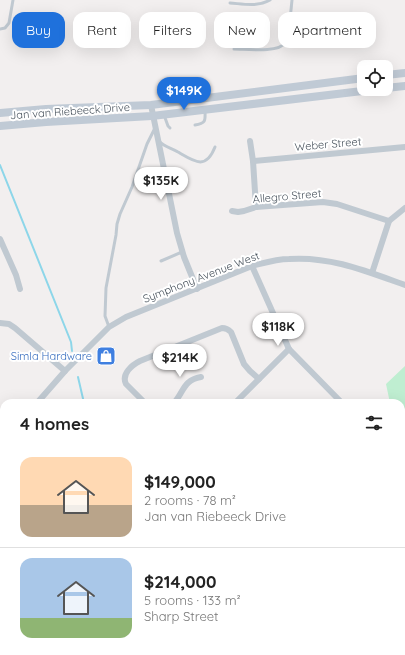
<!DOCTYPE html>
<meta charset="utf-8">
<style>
body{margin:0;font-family:Quicksand,sans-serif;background:#f6f6f6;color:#222;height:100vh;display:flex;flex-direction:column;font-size:15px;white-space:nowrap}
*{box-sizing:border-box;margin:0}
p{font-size:13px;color:#767676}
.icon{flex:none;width:22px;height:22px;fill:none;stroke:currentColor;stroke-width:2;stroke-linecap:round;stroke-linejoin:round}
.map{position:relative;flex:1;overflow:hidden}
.side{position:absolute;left:0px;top:399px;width:405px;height:256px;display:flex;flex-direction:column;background:#fff;border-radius:12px 12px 0 0;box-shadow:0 4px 16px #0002}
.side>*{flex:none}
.banner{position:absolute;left:12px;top:12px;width:381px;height:36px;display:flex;gap:8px}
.buttons{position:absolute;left:357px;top:60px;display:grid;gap:8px}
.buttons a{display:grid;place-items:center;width:36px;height:36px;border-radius:8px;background:#fff;box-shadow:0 4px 16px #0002;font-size:20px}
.price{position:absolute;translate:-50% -34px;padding:0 9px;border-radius:14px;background:#fff;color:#222;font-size:13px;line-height:26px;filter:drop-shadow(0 1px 2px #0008)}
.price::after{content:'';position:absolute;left:50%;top:24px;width:12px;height:9px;margin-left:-6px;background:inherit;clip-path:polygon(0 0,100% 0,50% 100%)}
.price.on{background:#1f71dc;color:#fff}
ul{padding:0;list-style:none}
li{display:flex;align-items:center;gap:12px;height:100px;padding:0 20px}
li+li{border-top:1px solid #e0e0e0}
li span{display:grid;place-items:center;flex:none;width:112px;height:80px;border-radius:12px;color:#555}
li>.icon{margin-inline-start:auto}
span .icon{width:48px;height:48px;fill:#fffc;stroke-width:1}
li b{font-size:17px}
h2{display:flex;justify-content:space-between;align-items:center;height:48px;padding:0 20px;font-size:17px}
.tag{padding:0 14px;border-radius:12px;background:#fff;box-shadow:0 4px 16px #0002;font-size:14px;line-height:36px}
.tag.on{background:#1f71dc;color:#fff}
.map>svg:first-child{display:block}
.green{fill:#bfeed1}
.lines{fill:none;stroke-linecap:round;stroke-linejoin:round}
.stream{stroke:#8dd6e9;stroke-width:2}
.service{stroke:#c0c9d1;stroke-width:3}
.minor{stroke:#c0c9d1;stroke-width:6}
.secondary{stroke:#c0cad5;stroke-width:8}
.labels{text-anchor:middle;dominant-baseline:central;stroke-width:4;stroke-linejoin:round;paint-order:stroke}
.street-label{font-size:11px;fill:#48525c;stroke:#fff}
.shop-label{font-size:11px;fill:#366cbe;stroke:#fff;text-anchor:end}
</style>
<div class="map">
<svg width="405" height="655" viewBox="0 0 405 655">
<rect width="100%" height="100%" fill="#f2efef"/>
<polygon class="green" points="405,366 405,416 401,413 401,403 390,403 386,384"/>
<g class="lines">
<g class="stream">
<polyline points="0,165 71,342 72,351"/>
<polyline points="78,377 84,403"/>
<polyline points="139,651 140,655"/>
</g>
<g class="service">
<path d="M230,3C244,4 258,7 270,0"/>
<polyline points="0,29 5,28 9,23 13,0"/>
<path d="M234,49C245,49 279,53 285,43C289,37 291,9 292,0"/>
<polyline points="164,115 168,126 170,128"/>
<path d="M195,125C207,123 205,120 205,110"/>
<path d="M159,141C164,147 172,148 178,152C195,162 206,170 215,147"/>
<polyline points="161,261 182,252"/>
<polyline points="109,327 105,316 106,288 116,235 117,224 120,214 132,187 147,144 155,128"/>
<polyline points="4,640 4,641"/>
<polyline points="6,651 7,655"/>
</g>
<g class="minor">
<polyline points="151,105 177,233 184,257 197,289"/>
<polyline points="250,141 253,161 256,207"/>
<polyline points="253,161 405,147"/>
<polyline points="232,211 238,212 244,211 256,207 323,202 337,204 389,221"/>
<polyline points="0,239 16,275 20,289"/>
<polyline points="252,266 289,349 342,403"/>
<polyline points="372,273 389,221 405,208"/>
<polyline points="0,323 9,324 15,328 65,371"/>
<path d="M37,403L65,371L109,327L126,317L252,266C264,263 276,259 289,259C330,256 366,271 405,285"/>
<path d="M145,403L126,384C121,374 132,365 140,361L222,328C226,328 228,329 231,332L244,364L250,371L259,379"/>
<path d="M174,403C184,392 183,380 201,377"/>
<polyline points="235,403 289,349"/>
<polyline points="0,445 4,440"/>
<polyline points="401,455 405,457"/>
<polyline points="401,506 405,505"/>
<polyline points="401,550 405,550"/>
<polyline points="0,553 4,548"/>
<polyline points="0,568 4,572"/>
<polyline points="401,616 405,620"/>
<polyline points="0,636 4,632"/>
<polyline points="15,651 19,655"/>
<polyline points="215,651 219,655"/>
<polyline points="293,651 297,655"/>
<polyline points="349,651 374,652 377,652 380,655"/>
</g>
<g class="secondary">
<polyline points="386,75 405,73"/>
<polyline points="386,88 405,86"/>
<polyline points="0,113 46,109 151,105 364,78"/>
<polyline points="0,126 46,122 152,116 379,89"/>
</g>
</g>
<defs>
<symbol id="shop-square" viewBox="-11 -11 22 22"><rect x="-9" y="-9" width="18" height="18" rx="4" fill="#3f7fe0" stroke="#fff"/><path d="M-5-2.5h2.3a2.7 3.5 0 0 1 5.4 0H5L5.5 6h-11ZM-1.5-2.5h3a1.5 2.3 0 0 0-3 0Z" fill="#fff"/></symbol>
</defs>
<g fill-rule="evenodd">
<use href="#shop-square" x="95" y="345" width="22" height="22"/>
</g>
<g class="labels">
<g class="street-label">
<text transform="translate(70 111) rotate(-4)">Jan van Riebeeck Drive</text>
<text transform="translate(328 144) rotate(-5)">Weber Street</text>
<text transform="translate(287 196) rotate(-5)">Allegro Street</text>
<text transform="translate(201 277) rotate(-21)">Symphony Avenue West</text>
</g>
<g class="shop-label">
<text x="92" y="356">Simla Hardware</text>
</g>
</g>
</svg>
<div class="buttons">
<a><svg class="icon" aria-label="locate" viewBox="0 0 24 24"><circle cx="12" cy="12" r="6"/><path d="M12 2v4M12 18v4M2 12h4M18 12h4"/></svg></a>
</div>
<b class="price on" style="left:184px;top:111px">$149K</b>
<b class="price" style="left:161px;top:201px">$135K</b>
<b class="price" style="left:278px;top:347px">$118K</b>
<b class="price" style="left:180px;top:378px">$214K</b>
<div class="banner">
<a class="tag on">Buy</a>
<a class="tag">Rent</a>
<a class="tag">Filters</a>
<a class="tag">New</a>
<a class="tag">Apartment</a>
</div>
<section class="side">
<h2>4 homes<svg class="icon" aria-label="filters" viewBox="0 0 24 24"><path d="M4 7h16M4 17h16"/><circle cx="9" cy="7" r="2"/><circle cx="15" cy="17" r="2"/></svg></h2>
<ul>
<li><span style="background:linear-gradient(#ffd9b3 60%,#b9a48a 0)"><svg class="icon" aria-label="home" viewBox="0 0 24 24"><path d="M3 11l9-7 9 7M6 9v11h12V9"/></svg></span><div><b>$149,000</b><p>2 rooms · 78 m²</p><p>Jan van Riebeeck Drive</p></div></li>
<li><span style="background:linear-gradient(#a9c7e8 75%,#8fb573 0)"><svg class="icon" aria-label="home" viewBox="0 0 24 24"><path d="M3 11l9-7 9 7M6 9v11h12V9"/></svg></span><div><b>$214,000</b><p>5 rooms · 133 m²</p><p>Sharp Street</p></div></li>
</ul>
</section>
</div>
